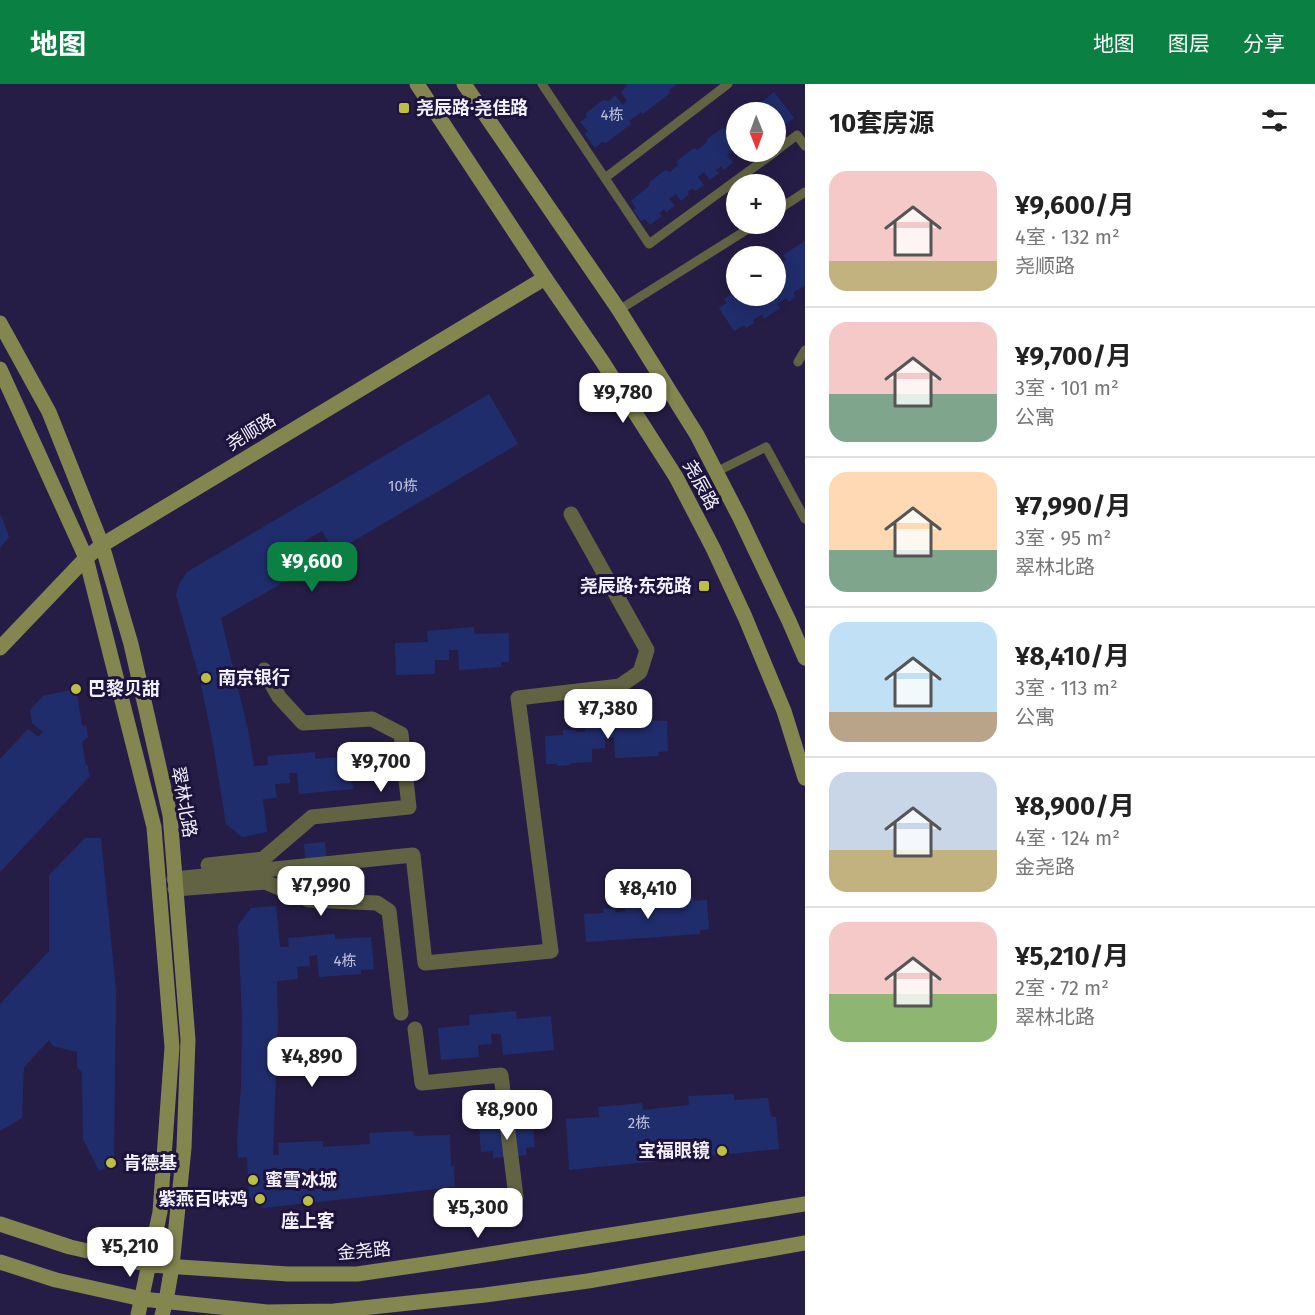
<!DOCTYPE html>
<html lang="zh">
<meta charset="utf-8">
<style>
body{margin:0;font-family:"Fira Sans","Noto Sans SC",sans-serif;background:#f2f2f2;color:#222;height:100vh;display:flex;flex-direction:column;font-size:22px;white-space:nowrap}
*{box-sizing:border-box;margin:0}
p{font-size:20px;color:#767676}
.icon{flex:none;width:33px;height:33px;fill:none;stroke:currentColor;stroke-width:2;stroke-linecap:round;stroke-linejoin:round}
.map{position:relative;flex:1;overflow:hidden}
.drawer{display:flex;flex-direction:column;background:#fff;width:510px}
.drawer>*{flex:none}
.needle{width:39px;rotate:179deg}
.controls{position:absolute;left:726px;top:18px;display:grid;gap:12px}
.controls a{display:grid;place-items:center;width:60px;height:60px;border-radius:50%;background:#fff;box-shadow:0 3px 15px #0003;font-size:30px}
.price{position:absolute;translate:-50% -51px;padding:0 14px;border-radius:12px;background:#fff;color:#222;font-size:20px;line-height:39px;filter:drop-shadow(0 2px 3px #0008)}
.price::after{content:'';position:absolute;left:50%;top:36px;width:18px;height:14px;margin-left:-9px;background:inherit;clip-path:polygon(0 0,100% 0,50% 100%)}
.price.active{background:#0b8043;color:#fff}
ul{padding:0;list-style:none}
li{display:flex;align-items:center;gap:18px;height:150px;padding:0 24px}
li+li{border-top:2px solid #e0e0e0}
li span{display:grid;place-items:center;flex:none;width:168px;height:120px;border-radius:18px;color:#555}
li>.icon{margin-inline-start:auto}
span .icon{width:72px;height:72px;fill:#fffc;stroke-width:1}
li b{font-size:26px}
h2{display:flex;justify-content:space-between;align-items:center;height:72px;padding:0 24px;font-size:26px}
header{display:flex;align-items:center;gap:36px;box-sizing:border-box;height:84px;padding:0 30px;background:#0b8043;color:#fff}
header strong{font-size:28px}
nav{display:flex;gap:33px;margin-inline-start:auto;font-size:21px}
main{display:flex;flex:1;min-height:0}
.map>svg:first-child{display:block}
.building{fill:#202d6c}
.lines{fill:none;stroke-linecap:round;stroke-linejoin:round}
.lane{stroke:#626342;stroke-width:9}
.street{stroke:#626342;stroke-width:15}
.secondary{stroke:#848650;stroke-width:15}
.poi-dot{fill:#bdbf43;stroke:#1d133c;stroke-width:2}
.labels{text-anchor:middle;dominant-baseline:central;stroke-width:6;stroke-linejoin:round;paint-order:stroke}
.number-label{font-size:15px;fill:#bec0d8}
.poi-label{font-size:18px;font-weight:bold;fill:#f2f1fc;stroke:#1d133c;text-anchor:start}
.street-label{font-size:18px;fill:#f2f1fc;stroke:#1d133c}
</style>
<header>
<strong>地图</strong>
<nav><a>地图</a><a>图层</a><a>分享</a></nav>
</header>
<main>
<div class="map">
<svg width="805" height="1231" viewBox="0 0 805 1231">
<rect width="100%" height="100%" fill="#261d47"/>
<g class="building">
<polygon points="626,0 677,0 669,6 670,9 643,30 641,28 629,37 631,40 606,59 602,58 595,64 585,50 588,47 580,38 587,33 586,29 603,16 609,17 615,11 623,21 627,17 621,8 627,2"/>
<polygon points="774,8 794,34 782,43 779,39 776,42 776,28 744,28 753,22 756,23"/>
<polygon points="736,37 736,68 748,68 740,73 733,66 727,71 733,78 724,86 721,82 716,86 719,89 710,96 704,88 698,93 704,101 695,107 693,104 687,108 689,110 681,117 676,110 669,115 675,122 666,128 664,125 659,129 662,132 650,141 645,135 641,137 633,126 636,124 631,117 649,102 650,98 665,86 670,88 678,81 677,77 694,64 698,66 707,58 707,55 723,44 727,45"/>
<polygon points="805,157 805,201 793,209 796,213 789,218 786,214 777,220 780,224 764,235 762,230 753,236 754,239 746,244 744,241 734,247 719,224 727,219 724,215 734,208 739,215 742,212 776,212 776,191 781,187 783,191 787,189 780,179 786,176 783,171"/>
<polygon points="489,310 518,360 335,468 322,447 285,468 298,490 221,534 248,646 254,682 268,681 267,672 315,668 315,675 350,672 353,705 299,710 297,689 289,689 290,699 275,700 277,714 263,715 267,748 242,753 226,740 212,654 200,596 176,511 180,498 187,488"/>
<polygon points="0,431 2,433 9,453 0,464"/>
<polygon points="474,543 474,550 509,549 509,578 501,578 501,583 459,586 458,566 449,566 449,576 435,576 435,590 396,591 395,559 428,558 427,547"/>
<polygon points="76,605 82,642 86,641 88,653 82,658 86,682 87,680 90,692 0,788 0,675 28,645 38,653 43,648 32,639 30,626 43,612"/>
<polygon points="631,631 631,640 641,640 641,636 667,637 668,667 658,668 659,672 615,674 614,653 605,654 605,664 592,665 592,678 570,679 570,681 557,682 557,680 546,680 545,652 563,651 563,646 576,646 576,648 585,648 584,634 616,634 616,632"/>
<polygon points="85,754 101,754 116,907 114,1080 99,1087 83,1055 82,988 77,983 77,968 53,962 49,956 24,983 22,1034 0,1047 0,920 49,867 49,791"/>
<polygon points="325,758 329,804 308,806 304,760"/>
<polygon points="658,810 671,810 671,819 682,818 682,815 694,813 694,817 707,816 709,845 700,846 700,850 586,858 584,830 604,829 603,825 615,824 616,828 625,827 624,814 638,813 639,816 658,814"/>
<polygon points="276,822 280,863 289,863 288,854 335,850 335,855 371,853 374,885 361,886 361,890 319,893 317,871 309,872 310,882 297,883 298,895 277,897 278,938 273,1071 279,1071 278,1059 323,1057 323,1063 370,1060 369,1049 413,1047 414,1052 450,1051 451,1082 454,1082 455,1103 263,1124 249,1114 247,1073 238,1074 237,1056 241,1003 242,935 238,841 251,824"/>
<polygon points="516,927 517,935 551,932 554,966 503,971 501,950 491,950 492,960 478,961 479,973 441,976 438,944 470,941 469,931"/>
<polygon points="734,1010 734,1016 768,1014 771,1033 776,1033 779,1065 569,1086 566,1035 599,1033 598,1023 642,1019 643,1026 689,1021 688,1012"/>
<polygon points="533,1041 535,1063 526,1064 526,1071 493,1074 493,1067 481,1068 479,1045"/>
</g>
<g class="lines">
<g class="lane">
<polyline points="542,0 649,160 775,68"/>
<polyline points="776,67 797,51 805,62"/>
<polyline points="605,94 728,0"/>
<polyline points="776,127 805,108"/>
<polyline points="619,226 756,140"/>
<polyline points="798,278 805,266"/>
<polyline points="716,388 766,363 805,435"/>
</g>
<g class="street">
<polyline points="208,781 263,775 312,733 409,723 401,650 372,635 303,639 279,613 264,586"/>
<polyline points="174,795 413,771 425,879 551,867 518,614 620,602 640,588 647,566 571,430"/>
<polyline points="175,805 265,798 309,816 377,819 389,827 401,929"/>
<polyline points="415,945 422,999 501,991 516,1113"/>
</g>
<g class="secondary">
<polyline points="417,0 545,194 602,277 676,393 713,464 745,533 784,627 805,694"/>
<polyline points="464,0 619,226 697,351 740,434 789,537 805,574"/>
<polyline points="0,239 49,328 102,461 131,560 170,731 188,956 184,1064 172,1182 166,1217 162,1231"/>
<polyline points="0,285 86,474 154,743 172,963 160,1128 138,1231"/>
<polyline points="0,564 86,474 102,461 545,194"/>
<polyline points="0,1140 70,1163 150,1181 288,1190 357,1190 440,1178 805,1120"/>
<polyline points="0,1178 56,1196 142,1215 267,1228 334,1227 485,1211 588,1197 805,1159"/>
</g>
</g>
<g class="poi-dot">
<rect x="398" y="18" width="12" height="12" rx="3"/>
<rect x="698" y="496" width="12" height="12" rx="3"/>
<circle cx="206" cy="594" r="6"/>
<circle cx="76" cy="605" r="6"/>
<circle cx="722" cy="1067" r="6"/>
<circle cx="111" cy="1079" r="6"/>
<circle cx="253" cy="1096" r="6"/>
<circle cx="260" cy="1115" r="6"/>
<circle cx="308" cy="1117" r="6"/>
</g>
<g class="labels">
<g class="number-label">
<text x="612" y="31">4栋</text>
<text x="403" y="402">10栋</text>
<text x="345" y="877">4栋</text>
<text x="639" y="1039">2栋</text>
</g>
<g class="poi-label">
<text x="416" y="24">尧辰路·尧佳路</text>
<text x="692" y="502" text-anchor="end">尧辰路·东苑路</text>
<text x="218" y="594">南京银行</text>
<text x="88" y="605">巴黎贝甜</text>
<text x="710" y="1067" text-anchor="end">宝福眼镜</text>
<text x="123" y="1079">肯德基</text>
<text x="265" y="1096">蜜雪冰城</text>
<text x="248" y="1115" text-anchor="end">紫燕百味鸡</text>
<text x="308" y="1137" text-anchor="middle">座上客</text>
</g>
<g class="street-label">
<text transform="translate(251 348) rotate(-31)">尧顺路</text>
<text transform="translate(701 401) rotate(61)">尧辰路</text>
<text transform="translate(184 718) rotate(80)">翠林北路</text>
<text transform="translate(364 1167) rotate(-5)">金尧路</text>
</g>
</g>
</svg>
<div class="controls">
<a><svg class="needle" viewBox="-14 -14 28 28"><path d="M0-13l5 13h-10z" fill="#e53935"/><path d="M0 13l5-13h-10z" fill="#767676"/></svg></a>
<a>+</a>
<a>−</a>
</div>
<b class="price" style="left:623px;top:340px">¥9,780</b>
<b class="price active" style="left:312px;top:509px">¥9,600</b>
<b class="price" style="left:608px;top:656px">¥7,380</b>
<b class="price" style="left:381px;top:709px">¥9,700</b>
<b class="price" style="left:321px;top:833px">¥7,990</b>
<b class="price" style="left:648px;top:836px">¥8,410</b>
<b class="price" style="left:312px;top:1004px">¥4,890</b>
<b class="price" style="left:507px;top:1057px">¥8,900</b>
<b class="price" style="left:478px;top:1155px">¥5,300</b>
<b class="price" style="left:130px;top:1194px">¥5,210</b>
</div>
<section class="drawer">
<h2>10套房源<svg class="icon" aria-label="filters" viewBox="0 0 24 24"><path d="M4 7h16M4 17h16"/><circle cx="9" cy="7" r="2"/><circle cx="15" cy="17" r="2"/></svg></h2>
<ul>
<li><span style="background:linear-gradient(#f6c9c9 75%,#c2b280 0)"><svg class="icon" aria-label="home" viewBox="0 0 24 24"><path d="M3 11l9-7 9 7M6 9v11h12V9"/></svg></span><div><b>¥9,600/月</b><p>4室 · 132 m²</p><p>尧顺路</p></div></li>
<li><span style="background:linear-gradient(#f6c9c9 60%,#7fa58c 0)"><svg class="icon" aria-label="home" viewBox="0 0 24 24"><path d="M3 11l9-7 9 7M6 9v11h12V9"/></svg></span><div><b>¥9,700/月</b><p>3室 · 101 m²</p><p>公寓</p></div></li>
<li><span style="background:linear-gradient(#ffd9b3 65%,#7fa58c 0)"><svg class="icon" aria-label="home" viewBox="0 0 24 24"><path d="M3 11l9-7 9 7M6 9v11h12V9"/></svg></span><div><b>¥7,990/月</b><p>3室 · 95 m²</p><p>翠林北路</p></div></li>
<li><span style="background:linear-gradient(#bfe0f5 75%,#b9a48a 0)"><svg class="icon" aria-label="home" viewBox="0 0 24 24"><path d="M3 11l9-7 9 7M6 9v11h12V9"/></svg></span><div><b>¥8,410/月</b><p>3室 · 113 m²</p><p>公寓</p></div></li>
<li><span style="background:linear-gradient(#c9d6e8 65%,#c2b280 0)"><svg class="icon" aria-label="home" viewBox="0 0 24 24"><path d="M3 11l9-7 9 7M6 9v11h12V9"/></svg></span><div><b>¥8,900/月</b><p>4室 · 124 m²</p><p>金尧路</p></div></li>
<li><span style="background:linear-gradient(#f6c9c9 60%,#8fb573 0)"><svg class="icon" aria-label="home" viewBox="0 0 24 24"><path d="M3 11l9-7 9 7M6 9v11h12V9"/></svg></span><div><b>¥5,210/月</b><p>2室 · 72 m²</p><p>翠林北路</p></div></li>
</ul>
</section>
</main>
